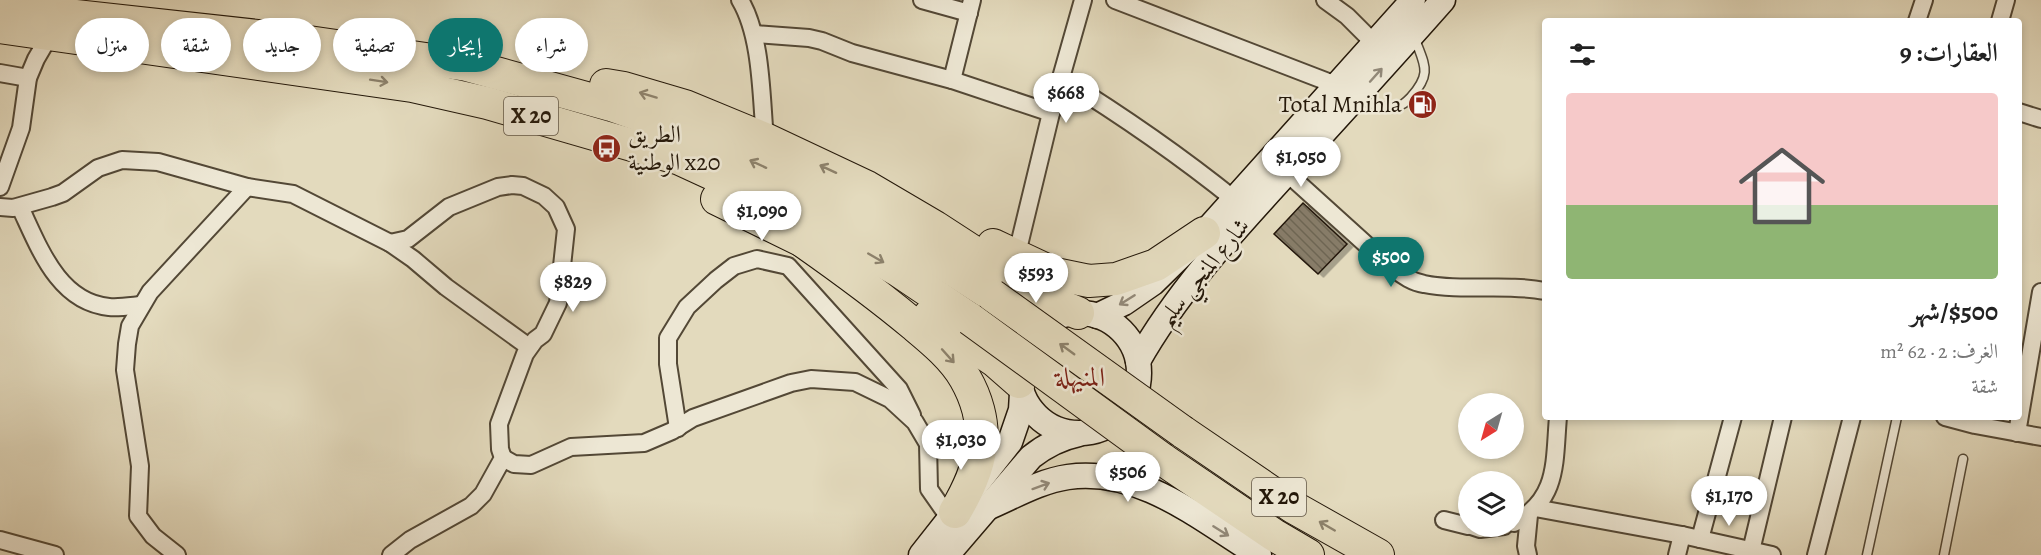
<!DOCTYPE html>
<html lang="ar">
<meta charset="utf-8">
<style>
body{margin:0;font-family:Alegreya,Amiri,serif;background:#f6f6f6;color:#222;direction:rtl;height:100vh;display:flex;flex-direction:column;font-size:22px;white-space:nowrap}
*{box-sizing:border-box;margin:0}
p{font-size:20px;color:#767676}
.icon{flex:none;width:33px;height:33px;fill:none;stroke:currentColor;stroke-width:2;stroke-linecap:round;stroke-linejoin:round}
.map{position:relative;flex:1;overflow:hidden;direction:ltr}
.details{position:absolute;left:1542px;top:18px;width:480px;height:402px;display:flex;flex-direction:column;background:#fff;border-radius:6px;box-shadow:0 3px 9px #0003;direction:rtl}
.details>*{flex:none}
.hud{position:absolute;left:18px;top:18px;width:570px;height:54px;direction:rtl;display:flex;gap:12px}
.needle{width:39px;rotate:217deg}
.fabs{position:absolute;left:1458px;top:393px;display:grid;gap:12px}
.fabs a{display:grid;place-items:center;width:66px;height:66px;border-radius:50%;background:#fff;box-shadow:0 3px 9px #0003;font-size:30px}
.price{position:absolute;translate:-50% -51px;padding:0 14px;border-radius:21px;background:#fff;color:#222;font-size:20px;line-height:39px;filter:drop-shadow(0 2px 3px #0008)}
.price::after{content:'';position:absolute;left:50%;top:36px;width:18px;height:14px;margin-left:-9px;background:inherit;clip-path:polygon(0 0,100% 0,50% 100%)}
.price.active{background:#0f766e;color:#fff}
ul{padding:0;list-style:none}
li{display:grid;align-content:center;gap:12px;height:318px;padding:0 24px}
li+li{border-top:2px solid #e0e0e0}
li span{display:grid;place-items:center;height:186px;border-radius:6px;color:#555}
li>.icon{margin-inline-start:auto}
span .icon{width:108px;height:108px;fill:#fffc;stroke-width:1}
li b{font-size:26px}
h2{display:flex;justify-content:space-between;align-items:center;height:72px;padding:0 24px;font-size:26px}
.chip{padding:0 21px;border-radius:27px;background:#fff;box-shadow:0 3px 9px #0003;font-size:21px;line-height:54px}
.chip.active{background:#0f766e;color:#fff}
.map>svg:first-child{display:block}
.building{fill:url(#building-back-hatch);stroke:#231709;stroke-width:1.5;filter:url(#shadow)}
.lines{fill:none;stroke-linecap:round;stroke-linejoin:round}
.lane-casing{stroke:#534836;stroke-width:11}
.street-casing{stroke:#534836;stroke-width:20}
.secondary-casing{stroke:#231709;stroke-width:27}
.highway-casing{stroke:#231709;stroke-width:34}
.lane{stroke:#ede7d4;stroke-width:8}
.street{stroke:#ede7d4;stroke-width:16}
.secondary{stroke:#ede7d4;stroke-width:24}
.highway{stroke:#e3dabd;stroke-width:32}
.highway-bridge-casing{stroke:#231709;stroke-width:34;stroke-linecap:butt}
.highway-bridge{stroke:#e3dabd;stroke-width:32}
.oneway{stroke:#928979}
.oneway2{stroke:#8d826c}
.labels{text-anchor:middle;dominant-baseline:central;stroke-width:5;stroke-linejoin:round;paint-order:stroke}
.shield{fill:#ede7d4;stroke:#605546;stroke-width:1.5}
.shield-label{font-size:22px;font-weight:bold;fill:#231709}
.poi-label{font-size:24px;fill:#231709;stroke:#ede7d4;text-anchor:end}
.street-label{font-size:24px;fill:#231709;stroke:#ede7d4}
.quarter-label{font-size:27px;fill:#7a1f14;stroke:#ede7d4}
</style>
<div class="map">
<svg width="2041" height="555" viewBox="0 0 2041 555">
<defs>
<pattern id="building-back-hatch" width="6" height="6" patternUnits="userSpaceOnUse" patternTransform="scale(1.5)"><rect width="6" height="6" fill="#877c67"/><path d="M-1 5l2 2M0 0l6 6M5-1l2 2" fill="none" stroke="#6e6553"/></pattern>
<filter id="shadow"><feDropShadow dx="5.5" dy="3" stdDeviation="0" flood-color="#0004"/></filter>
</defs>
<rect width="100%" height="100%" fill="#e3dabd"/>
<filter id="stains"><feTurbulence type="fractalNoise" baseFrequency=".00333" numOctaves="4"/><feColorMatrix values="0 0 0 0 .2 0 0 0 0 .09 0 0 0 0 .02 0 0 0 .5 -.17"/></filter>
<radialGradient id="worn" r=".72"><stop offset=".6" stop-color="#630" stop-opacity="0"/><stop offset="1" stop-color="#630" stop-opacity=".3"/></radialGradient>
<polygon class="building" points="1303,203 1347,244 1318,274 1274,234"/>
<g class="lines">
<defs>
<g id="lane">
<path d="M1358,100C1369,102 1384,109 1395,107C1402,106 1406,102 1411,97C1433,72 1424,65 1414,36"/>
<polyline points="1867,555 1897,417"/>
<polyline points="1944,555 1963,459"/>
</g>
<g id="street">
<path d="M740,0C762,37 761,96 765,139"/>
<polyline points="922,0 969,13"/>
<polyline points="1115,0 1336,85"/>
<polyline points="1325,0 1347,16 1374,43"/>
<polyline points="1917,21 1924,0"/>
<polyline points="2000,21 2006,0"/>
<polyline points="755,34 809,38 822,41 852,53 952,80 1051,113"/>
<polyline points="0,73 28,78"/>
<path d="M1061,78C1121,115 1179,155 1235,200"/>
<polyline points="952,80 972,0"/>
<polyline points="2019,112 2041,119"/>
<path d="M1287,173L1391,267C1401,274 1411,282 1424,284C1463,292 1505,283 1545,291"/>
<polyline points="0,187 21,128 28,78 36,59 50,35"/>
<polyline points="0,207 13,208 52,197 63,193 98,168 122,160 158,162 247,187 293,194 390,243 413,259 446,287 529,347"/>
<path d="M20,207C39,247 58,302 109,307C119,308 131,306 141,305"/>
<polyline points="1020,241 1051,113 1083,0"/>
<polyline points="390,243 408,239 449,207 498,187 512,185 523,186 544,196 556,207 566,229 558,303 543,334 535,340 525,354 499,424 500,449 503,458 483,494 471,506 410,540 391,555"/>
<polyline points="1945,417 1975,425 2041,437"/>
<polyline points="678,428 668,364 668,338 687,307 716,280 734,266 757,259 788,266 899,389 912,415"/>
<polyline points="2017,433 2041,292"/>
<polyline points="503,458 514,464 531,465 571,447 644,443 672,431 693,418 791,383 811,379 855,382 890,399 915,422 928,444 929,489 950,519"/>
<polyline points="1535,508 1682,535 1772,555"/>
<polyline points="1444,520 1468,526"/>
<path d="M1514,523C1559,499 1554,462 1558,417"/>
<polyline points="1471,526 1480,529 1504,526"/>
<polyline points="1700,539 1733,417"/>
<polyline points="0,540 55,555"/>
<polyline points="177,555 153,536 138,516 140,466 125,370 127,344 130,326 150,292 247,187"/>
<polyline points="1528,555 1526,546 1529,515"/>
<polyline points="1677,555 1682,535"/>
<polyline points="1750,555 1783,417"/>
<polyline points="1816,555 1852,417"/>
</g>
<g id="secondary">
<circle cx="1079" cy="373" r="60"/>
<polyline points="1097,316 1124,303 1153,283 1204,233 1413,0"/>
<path d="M1138,361C1177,292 1231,234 1284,176C1337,118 1391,59 1443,0"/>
<path d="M987,508C1013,497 1040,481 1068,477C1141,467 1201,520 1259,555"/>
<polyline points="921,555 1010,442 1021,410 1022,393"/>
<path d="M947,555L1031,457C1046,445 1060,438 1079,434"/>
</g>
<g id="highway">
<polyline points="0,3 58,14 295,40 467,65 611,105 687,132 836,201 915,245 992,295"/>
<polyline points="0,27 412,86 487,103 680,159 769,200 834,233 899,271 970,319"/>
<polyline points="606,85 624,88 685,106 765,139 867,187 935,227 1049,301 1078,313"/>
<polyline points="717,199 807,243"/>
<path d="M804,242C841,268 878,295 914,325C932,340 953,357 965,378C976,397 984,422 981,444C978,469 968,490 955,512"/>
<polyline points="993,245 1055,274 1089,281 1116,279 1156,265 1204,233"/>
<polyline points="929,316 995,361 1019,382"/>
<polyline points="1183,432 1293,507 1378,555"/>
<polyline points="1162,459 1274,535 1308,555"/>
</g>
</defs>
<use href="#lane" class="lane-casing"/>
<use href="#street" class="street-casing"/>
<use href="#secondary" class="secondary-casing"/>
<use href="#highway" class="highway-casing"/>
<use href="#lane" class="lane"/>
<use href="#street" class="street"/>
<use href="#secondary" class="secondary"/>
<use href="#highway" class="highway"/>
<defs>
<g id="highway-bridge">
<polyline points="992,295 1183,432"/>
<polyline points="970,319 1162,459"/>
</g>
</defs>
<use href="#highway-bridge" class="highway-bridge-casing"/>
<use href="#highway-bridge" class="highway-bridge"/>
</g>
<defs><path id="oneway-shaft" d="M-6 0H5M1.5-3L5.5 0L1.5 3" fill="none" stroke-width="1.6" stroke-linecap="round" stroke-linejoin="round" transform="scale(1.5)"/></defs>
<g class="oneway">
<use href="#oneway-shaft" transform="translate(1376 75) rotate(-48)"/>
<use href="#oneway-shaft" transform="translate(1127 300) rotate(148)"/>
<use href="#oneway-shaft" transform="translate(1041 486) rotate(-20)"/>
<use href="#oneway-shaft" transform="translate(1221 531) rotate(32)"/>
</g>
<g class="oneway2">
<use href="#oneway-shaft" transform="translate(379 81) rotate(9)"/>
<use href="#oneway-shaft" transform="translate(648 95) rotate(-163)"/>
<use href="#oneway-shaft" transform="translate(758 164) rotate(-155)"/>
<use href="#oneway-shaft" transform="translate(828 169) rotate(-155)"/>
<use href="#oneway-shaft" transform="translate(876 258) rotate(30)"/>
<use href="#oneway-shaft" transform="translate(1067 349) rotate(-144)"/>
<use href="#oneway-shaft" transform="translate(948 356) rotate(48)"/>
<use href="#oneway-shaft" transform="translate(1327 526) rotate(-150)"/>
</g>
<defs>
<symbol id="fuel-disc" viewBox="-11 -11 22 22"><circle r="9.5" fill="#8f2418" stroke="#ede7d4"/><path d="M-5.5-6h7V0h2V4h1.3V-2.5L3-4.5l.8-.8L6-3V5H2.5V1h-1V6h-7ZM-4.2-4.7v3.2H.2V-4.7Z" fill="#fff"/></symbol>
<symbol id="bus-disc" viewBox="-11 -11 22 22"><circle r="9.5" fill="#8f2418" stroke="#ede7d4"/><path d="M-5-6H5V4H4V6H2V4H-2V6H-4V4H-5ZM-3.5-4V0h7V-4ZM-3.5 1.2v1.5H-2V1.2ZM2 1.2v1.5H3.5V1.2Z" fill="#fff"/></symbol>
</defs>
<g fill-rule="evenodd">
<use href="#fuel-disc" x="1406" y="88" width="33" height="33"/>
<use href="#bus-disc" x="590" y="132" width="33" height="33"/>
</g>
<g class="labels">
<g class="shield">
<rect x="504" y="97" width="54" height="38" rx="4.5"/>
<rect x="1252" y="478" width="54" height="38" rx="4.5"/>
</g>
<g class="shield-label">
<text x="531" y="116">X 20</text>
<text x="1279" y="497">X 20</text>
</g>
<g class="poi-label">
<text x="1402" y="104">Total Mnihla</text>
<text x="628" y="134" text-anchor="start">الطريق<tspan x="628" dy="28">الوطنية x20</tspan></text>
</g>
<g class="street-label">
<text transform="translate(1203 272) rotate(-51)">شارع المنجي سليم</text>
</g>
<g class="quarter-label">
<text x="1080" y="377">المنيهلة</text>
</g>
</g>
<rect width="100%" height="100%" filter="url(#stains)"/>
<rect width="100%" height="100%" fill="url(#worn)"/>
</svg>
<div class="fabs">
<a><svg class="needle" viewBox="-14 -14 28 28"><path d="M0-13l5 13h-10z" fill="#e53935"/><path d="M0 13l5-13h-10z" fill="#767676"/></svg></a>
<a><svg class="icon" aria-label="layers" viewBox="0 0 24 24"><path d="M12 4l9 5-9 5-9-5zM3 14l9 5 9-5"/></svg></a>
</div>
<b class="price" style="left:1066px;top:124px">$668</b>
<b class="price" style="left:1301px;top:188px">$1,050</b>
<b class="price" style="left:762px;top:242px">$1,090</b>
<b class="price active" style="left:1391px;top:288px">$500</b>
<b class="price" style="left:1036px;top:304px">$593</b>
<b class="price" style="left:573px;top:313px">$829</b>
<b class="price" style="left:961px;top:471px">$1,030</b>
<b class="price" style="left:1128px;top:503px">$506</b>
<b class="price" style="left:1729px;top:527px">$1,170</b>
<div class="hud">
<a class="chip">شراء</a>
<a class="chip active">إيجار</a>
<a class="chip">تصفية</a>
<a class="chip">جديد</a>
<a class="chip">شقة</a>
<a class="chip">منزل</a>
</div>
<section class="details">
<h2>العقارات: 9<svg class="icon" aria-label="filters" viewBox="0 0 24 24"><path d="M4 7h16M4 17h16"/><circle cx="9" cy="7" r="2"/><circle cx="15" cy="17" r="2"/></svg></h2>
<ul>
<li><span style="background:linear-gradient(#f6c9c9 60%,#8fb573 0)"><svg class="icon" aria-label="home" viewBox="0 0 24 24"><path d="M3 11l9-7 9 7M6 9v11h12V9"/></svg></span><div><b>$500/شهر</b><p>الغرف: 2 · 62 m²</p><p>شقة</p></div></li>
</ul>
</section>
</div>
